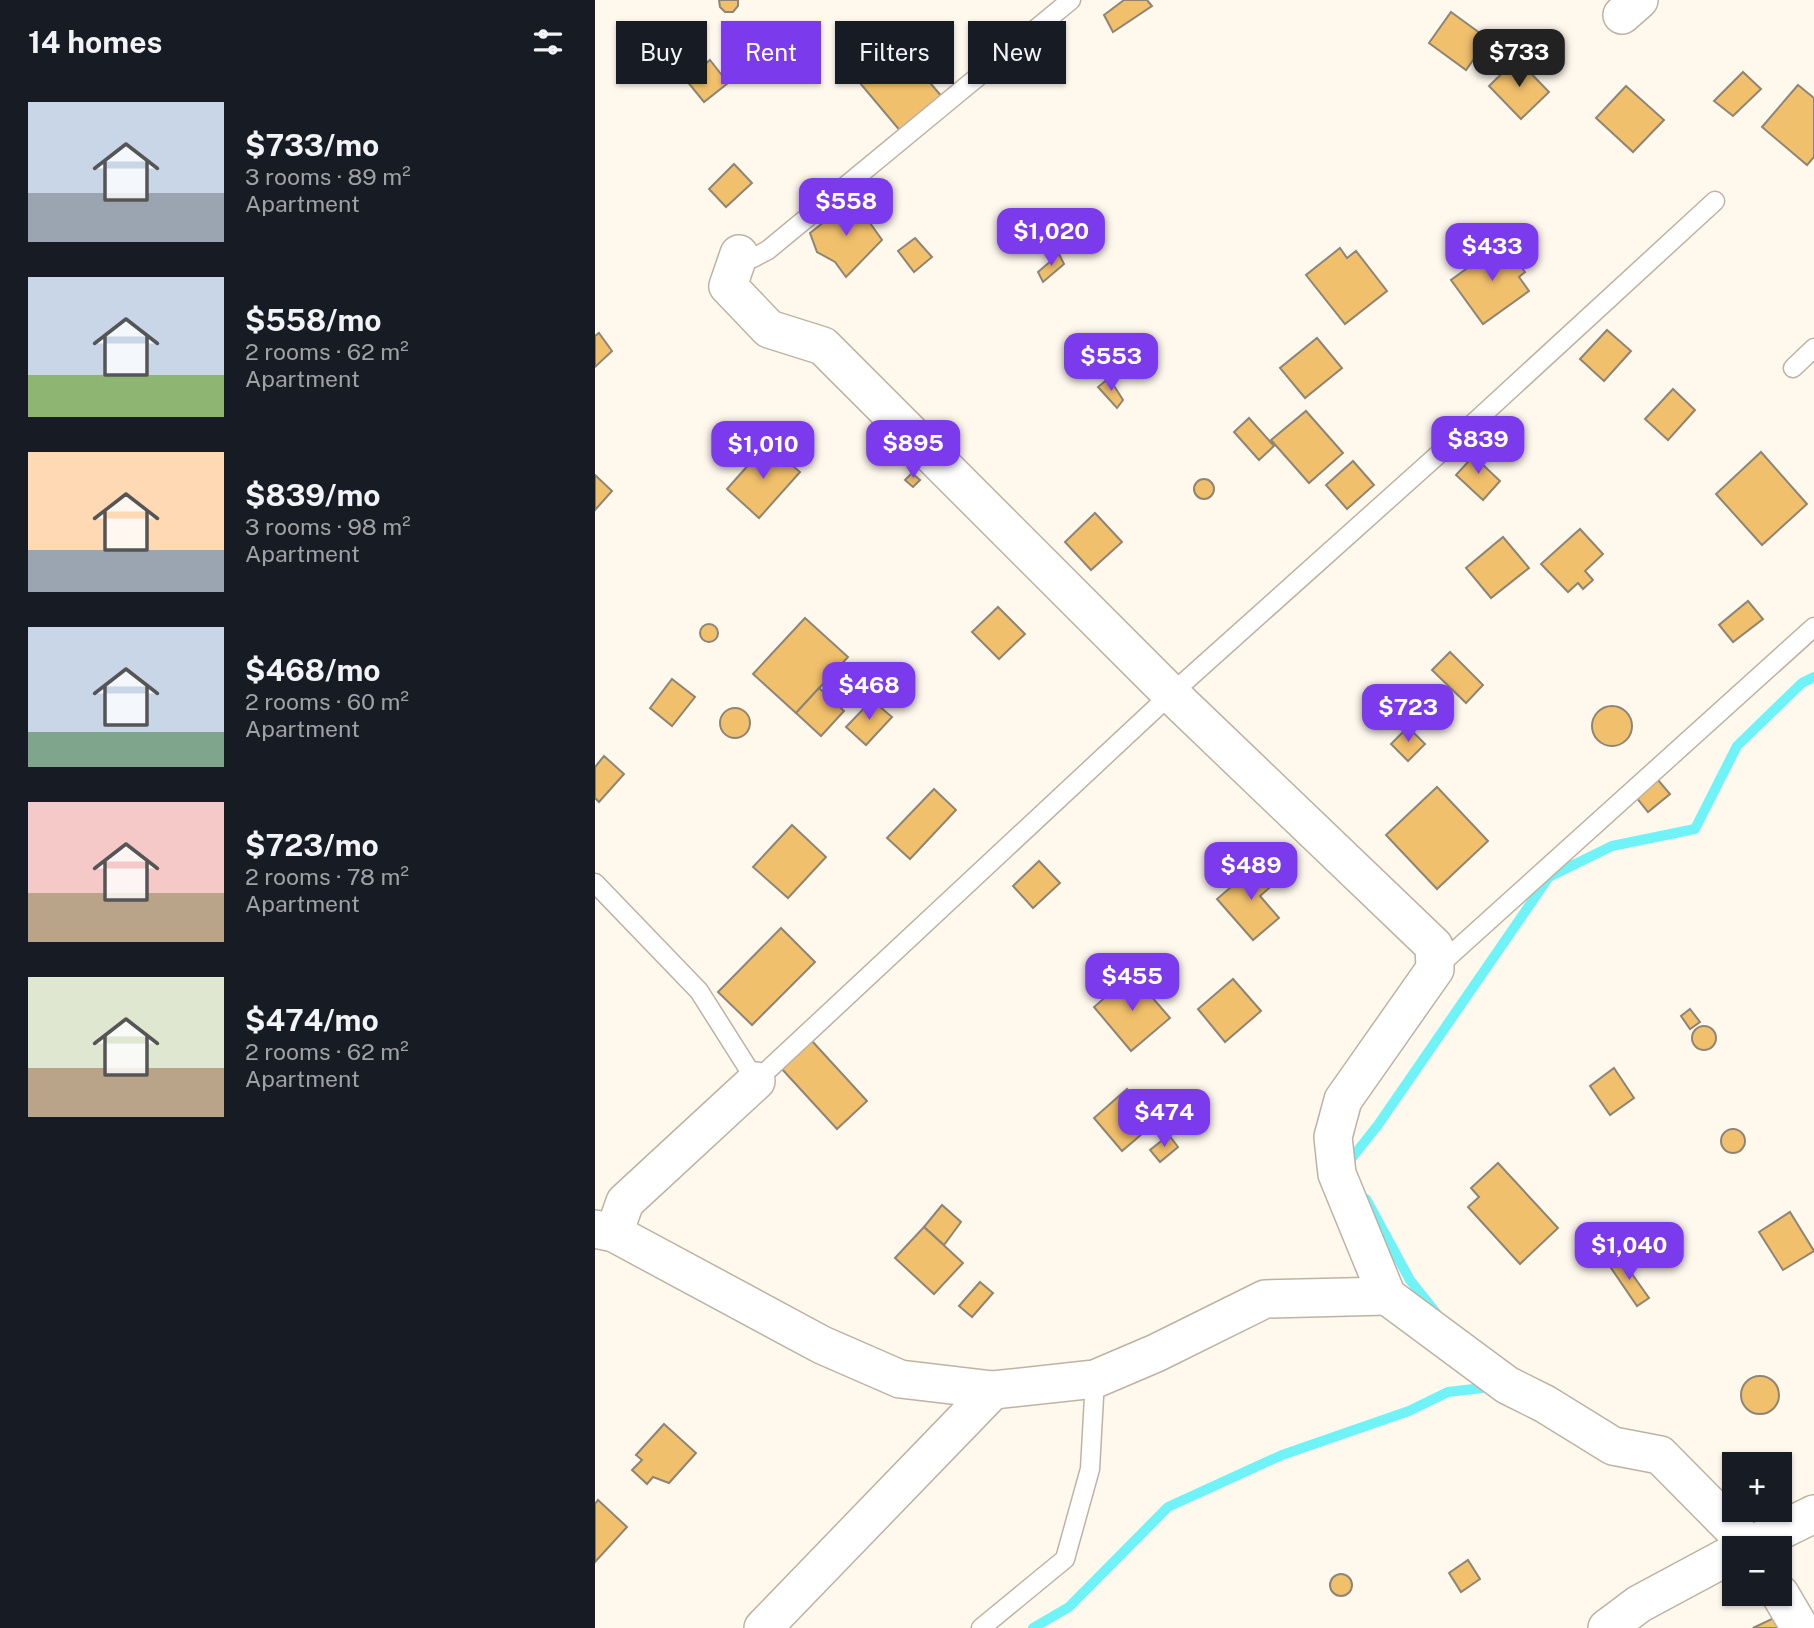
<!DOCTYPE html>
<meta charset="utf-8">
<style>
body{margin:0;font-family:"Public Sans",sans-serif;background:#20242c;color:#f1f3f6;height:100vh;display:flex;flex-direction:column;font-size:26px;white-space:nowrap}
*{box-sizing:border-box;margin:0}
p{font-size:23px;color:#9ea1a6}
.icon{flex:none;width:38px;height:38px;fill:none;stroke:currentColor;stroke-width:2;stroke-linecap:round;stroke-linejoin:round}
.map{position:relative;flex:1;overflow:hidden}
.drawer{display:flex;flex-direction:column;background:#171b24;width:595px}
.drawer>*{flex:none}
.guide{position:absolute;left:21px;top:21px;width:665px;height:63px;display:flex;gap:14px}
.tools{position:absolute;left:1127px;top:1452px;display:grid;gap:14px}
.tools a{display:grid;place-items:center;width:70px;height:70px;border-radius:0px;background:#171b24;box-shadow:0 2px 5px #0004;font-size:35px}
.price{position:absolute;translate:-50% -60px;padding:0 16px;border-radius:14px;background:#7c3aed;color:#fff;font-size:23px;line-height:46px;filter:drop-shadow(0 2px 4px #0008)}
.price::after{content:'';position:absolute;left:50%;top:42px;width:21px;height:16px;margin-left:-10px;background:inherit;clip-path:polygon(0 0,100% 0,50% 100%)}
.price.selected{background:#222;color:#fff}
ul{padding:0;list-style:none}
li{display:flex;align-items:center;gap:21px;height:175px;padding:0 28px}
li span{display:grid;place-items:center;flex:none;width:196px;height:140px;border-radius:0px;color:#555}
li>.icon{margin-inline-start:auto}
span .icon{width:84px;height:84px;fill:#fffc;stroke-width:1}
li b{font-size:30px}
h2{display:flex;justify-content:space-between;align-items:center;height:84px;padding:0 28px;font-size:30px}
.pill{padding:0 24px;border-radius:0px;background:#171b24;box-shadow:0 2px 5px #0004;font-size:24px;line-height:63px}
.pill.selected{background:#7c3aed;color:#fff}
main{display:flex;flex:1;min-height:0}
.map>svg:first-child{display:block}
.lines{fill:none;stroke-linecap:round;stroke-linejoin:round}
.stream{stroke:#6ff3f7;stroke-width:10}
.building{fill:#f1c06c;stroke:#8f8575;stroke-width:2}
.service-casing{stroke:#beb3a3;stroke-width:21}
.minor-casing{stroke:#beb3a3;stroke-width:40}
.service{stroke:#fff;stroke-width:18}
.minor{stroke:#fff;stroke-width:37}
</style>
<main>
<section class="drawer">
<h2>14 homes<svg class="icon" aria-label="filters" viewBox="0 0 24 24"><path d="M4 7h16M4 17h16"/><circle cx="9" cy="7" r="2"/><circle cx="15" cy="17" r="2"/></svg></h2>
<ul>
<li><span style="background:linear-gradient(#c9d6e8 65%,#9aa5b1 0)"><svg class="icon" aria-label="home" viewBox="0 0 24 24"><path d="M3 11l9-7 9 7M6 9v11h12V9"/></svg></span><div><b>$733/mo</b><p>3 rooms · 89 m²</p><p>Apartment</p></div></li>
<li><span style="background:linear-gradient(#c9d6e8 70%,#8fb573 0)"><svg class="icon" aria-label="home" viewBox="0 0 24 24"><path d="M3 11l9-7 9 7M6 9v11h12V9"/></svg></span><div><b>$558/mo</b><p>2 rooms · 62 m²</p><p>Apartment</p></div></li>
<li><span style="background:linear-gradient(#ffd9b3 70%,#9aa5b1 0)"><svg class="icon" aria-label="home" viewBox="0 0 24 24"><path d="M3 11l9-7 9 7M6 9v11h12V9"/></svg></span><div><b>$839/mo</b><p>3 rooms · 98 m²</p><p>Apartment</p></div></li>
<li><span style="background:linear-gradient(#c9d6e8 75%,#7fa58c 0)"><svg class="icon" aria-label="home" viewBox="0 0 24 24"><path d="M3 11l9-7 9 7M6 9v11h12V9"/></svg></span><div><b>$468/mo</b><p>2 rooms · 60 m²</p><p>Apartment</p></div></li>
<li><span style="background:linear-gradient(#f6c9c9 65%,#b9a48a 0)"><svg class="icon" aria-label="home" viewBox="0 0 24 24"><path d="M3 11l9-7 9 7M6 9v11h12V9"/></svg></span><div><b>$723/mo</b><p>2 rooms · 78 m²</p><p>Apartment</p></div></li>
<li><span style="background:linear-gradient(#dfe7d0 65%,#b9a48a 0)"><svg class="icon" aria-label="home" viewBox="0 0 24 24"><path d="M3 11l9-7 9 7M6 9v11h12V9"/></svg></span><div><b>$474/mo</b><p>2 rooms · 62 m²</p><p>Apartment</p></div></li>
</ul>
</section>
<div class="map">
<svg width="1219" height="1628" viewBox="0 0 1219 1628">
<rect width="100%" height="100%" fill="#fef8ed"/>
<g class="lines">
<g class="stream">
<polyline points="752,1164 783,1125 954,877 1017,846 1100,829 1142,746 1207,683 1219,677"/>
<polyline points="771,1199 815,1280 842,1314"/>
<polyline points="438,1628 474,1607 573,1507 687,1455 814,1411 853,1392 896,1387"/>
</g>
</g>
<g class="building">
<polygon points="124,0 143,0 143,6 138,12 130,12 125,7"/>
<polygon points="529,0 552,0 557,6 518,32 509,15"/>
<polygon points="856,12 893,39 871,70 834,43"/>
<polygon points="284,23 348,98 307,133 243,57"/>
<polygon points="922,59 954,92 926,119 894,86"/>
<polygon points="115,60 133,83 109,102 91,80"/>
<polygon points="1148,72 1166,89 1138,116 1119,101"/>
<polygon points="1203,85 1219,98 1219,157 1212,165 1167,127"/>
<polygon points="1031,86 1069,120 1038,152 1001,118"/>
<polygon points="139,164 157,183 131,207 114,189"/>
<polygon points="258,199 287,240 251,277 240,262 222,252 215,233"/>
<polygon points="320,238 337,257 319,272 303,251"/>
<polygon points="908,242 930,272 924,277 934,291 888,324 856,280"/>
<polygon points="745,248 752,258 761,251 792,291 750,324 711,275"/>
<polygon points="464,254 469,264 448,282 443,272"/>
<polygon points="1012,330 1036,351 1009,381 985,359"/>
<polygon points="4,333 17,351 0,367 0,336"/>
<polygon points="722,338 747,368 710,398 685,368"/>
<polygon points="514,378 528,400 522,408 503,387"/>
<polygon points="1078,389 1100,410 1073,440 1050,419"/>
<polygon points="711,411 748,453 714,483 676,440"/>
<polygon points="654,418 679,446 664,460 639,432"/>
<polygon points="172,444 205,472 164,518 132,489"/>
<polygon points="885,449 893,457 887,464 905,481 888,500 861,475"/>
<polygon points="1166,452 1212,504 1167,545 1121,494"/>
<polygon points="758,461 779,485 752,509 731,485"/>
<polygon points="317,473 325,480 318,487 310,480"/>
<polygon points="0,475 17,491 0,510"/>
<circle cx="609" cy="489" r="10"/>
<polygon points="500,513 527,542 496,570 470,542"/>
<polygon points="985,529 1008,554 990,571 998,580 988,589 983,583 973,592 946,564"/>
<polygon points="908,537 934,568 896,598 871,568"/>
<polygon points="1153,601 1168,619 1138,642 1124,625"/>
<polygon points="403,607 430,634 404,659 377,632"/>
<polygon points="210,618 253,657 201,713 158,674"/>
<circle cx="114" cy="633" r="9"/>
<polygon points="855,652 888,685 871,703 837,670"/>
<polygon points="77,679 100,697 77,726 55,708"/>
<polygon points="224,688 249,711 226,736 201,713"/>
<polygon points="277,700 297,717 271,745 251,727"/>
<circle cx="1017" cy="726" r="20"/>
<circle cx="140" cy="723" r="15"/>
<polygon points="813,727 830,744 813,761 796,744"/>
<polygon points="9,756 29,774 4,802 0,798 0,767"/>
<polygon points="1063,780 1075,794 1053,812 1041,797"/>
<polygon points="842,787 893,841 842,889 791,835"/>
<polygon points="339,789 361,810 315,859 292,838"/>
<polygon points="197,825 231,857 193,898 158,867"/>
<polygon points="444,861 465,883 438,908 418,886"/>
<polygon points="664,863 681,882 665,896 684,918 658,940 622,899"/>
<polygon points="186,928 220,962 157,1025 123,992"/>
<polygon points="537,974 575,1018 536,1051 499,1007"/>
<polygon points="638,979 666,1011 630,1042 603,1009"/>
<polygon points="1095,1009 1105,1022 1095,1029 1086,1016"/>
<circle cx="1109" cy="1038" r="12"/>
<polygon points="217,1041 272,1101 242,1129 186,1068"/>
<polygon points="1019,1068 1039,1098 1015,1115 995,1086"/>
<polygon points="532,1089 561,1122 527,1151 499,1118"/>
<circle cx="1138" cy="1141" r="12"/>
<polygon points="574,1135 583,1147 565,1162 555,1150"/>
<polygon points="903,1163 963,1228 925,1264 873,1207 884,1197 876,1188"/>
<polygon points="347,1205 366,1222 349,1245 329,1227"/>
<polygon points="1195,1212 1219,1251 1188,1270 1164,1232"/>
<polygon points="329,1227 368,1263 339,1294 300,1258"/>
<polygon points="1025,1257 1054,1298 1042,1306 1014,1265"/>
<polygon points="385,1282 398,1293 377,1317 364,1306"/>
<circle cx="1165" cy="1395" r="19"/>
<polygon points="69,1424 101,1453 74,1483 58,1477 52,1484 37,1470 47,1460 41,1455"/>
<polygon points="3,1500 32,1527 0,1562 0,1504"/>
<polygon points="873,1560 885,1579 866,1592 854,1573"/>
<circle cx="746" cy="1585" r="11"/>
<polygon points="1181,1617 1187,1628 1158,1628"/>
</g>
<g class="lines">
<defs>
<g id="service">
<polyline points="144,254 158,258 173,250 476,0"/>
<polyline points="1198,368 1219,348"/>
<polyline points="0,883 104,991 161,1081 576,694 884,418 1120,201"/>
<polyline points="840,969 1219,627"/>
<polyline points="386,1628 470,1559 495,1469 500,1379"/>
</g>
<g id="minor">
<polyline points="1027,15 1044,0"/>
<polyline points="144,254 133,286 174,329 228,346 576,694 839,946 840,969 748,1100 738,1137 742,1174 792,1296 912,1385 950,1404 1018,1446 1065,1455 1158,1549"/>
<polyline points="0,1229 19,1233 227,1345 305,1379 398,1390 500,1379 561,1353 670,1299 792,1296"/>
<polyline points="19,1233 30,1202 161,1081"/>
<polyline points="1148,1549 1219,1514"/>
<polyline points="1185,1594 1205,1628"/>
<polyline points="168,1628 398,1390"/>
<polyline points="1012,1628 1044,1604 1139,1553"/>
</g>
</defs>
<use href="#service" class="service-casing"/>
<use href="#minor" class="minor-casing"/>
<use href="#service" class="service"/>
<use href="#minor" class="minor"/>
</g>
</svg>
<div class="tools">
<a>+</a>
<a>−</a>
</div>
<b class="price selected" style="left:924px;top:89px">$733</b>
<b class="price" style="left:251px;top:238px">$558</b>
<b class="price" style="left:456px;top:268px">$1,020</b>
<b class="price" style="left:897px;top:283px">$433</b>
<b class="price" style="left:516px;top:393px">$553</b>
<b class="price" style="left:883px;top:476px">$839</b>
<b class="price" style="left:318px;top:480px">$895</b>
<b class="price" style="left:168px;top:481px">$1,010</b>
<b class="price" style="left:274px;top:722px">$468</b>
<b class="price" style="left:813px;top:744px">$723</b>
<b class="price" style="left:656px;top:902px">$489</b>
<b class="price" style="left:537px;top:1013px">$455</b>
<b class="price" style="left:569px;top:1149px">$474</b>
<b class="price" style="left:1034px;top:1282px">$1,040</b>
<div class="guide">
<a class="pill">Buy</a>
<a class="pill selected">Rent</a>
<a class="pill">Filters</a>
<a class="pill">New</a>
</div>
</div>
</main>
